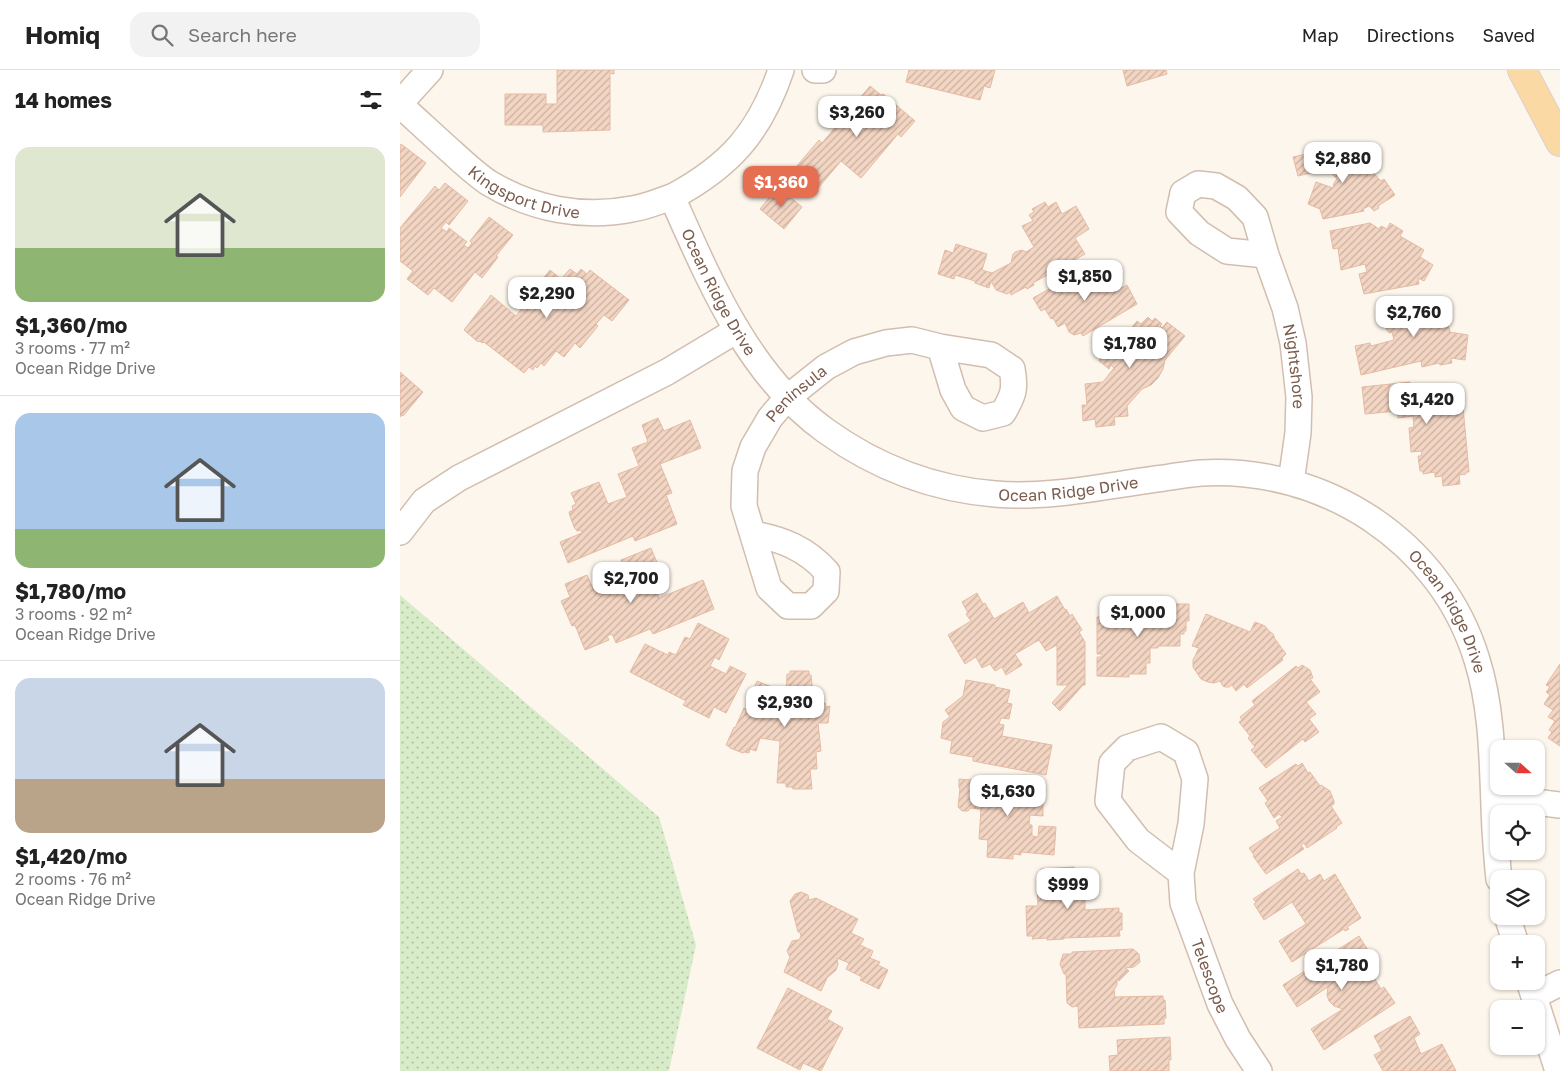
<!DOCTYPE html>
<meta charset="utf-8">
<style>
body{margin:0;font-family:"Golos Text",sans-serif;background:#f2f2f2;color:#222;height:100vh;display:flex;flex-direction:column;font-size:19px;white-space:nowrap}
*{box-sizing:border-box;margin:0}
p{font-size:16px;color:#767676}
.icon{flex:none;width:28px;height:28px;fill:none;stroke:currentColor;stroke-width:2;stroke-linecap:round;stroke-linejoin:round}
.map{position:relative;flex:1;overflow:hidden}
.drawer{display:flex;flex-direction:column;background:#fff;width:400px}
.drawer>*{flex:none}
.needle{width:32px;rotate:111deg}
.controls{position:absolute;left:1090px;top:670px;display:grid;gap:10px}
.controls a{display:grid;place-items:center;width:55px;height:55px;border-radius:10px;background:#fff;box-shadow:0 1px 4px #0004;font-size:25px}
.price{position:absolute;translate:-50% -42px;padding:0 11px;border-radius:10px;background:#fff;color:#222;font-size:16px;line-height:32px;filter:drop-shadow(0 1px 2px #0008)}
.price::after{content:'';position:absolute;left:50%;top:30px;width:15px;height:11px;margin-left:-8px;background:inherit;clip-path:polygon(0 0,100% 0,50% 100%)}
.price.active{background:#e76f51;color:#fff}
ul{padding:0;list-style:none}
li{display:grid;align-content:center;gap:10px;height:265px;padding:0 15px}
li+li{border-top:1px solid #e0e0e0}
li span{display:grid;place-items:center;height:155px;border-radius:15px;color:#555}
li>.icon{margin-inline-start:auto}
span .icon{width:90px;height:90px;fill:#fffc;stroke-width:1}
li b{font-size:21px}
h2{display:flex;justify-content:space-between;align-items:center;height:60px;padding:0 15px;font-size:21px}
header{display:flex;align-items:center;gap:30px;box-sizing:border-box;height:70px;padding:0 25px;background:#fff;border-bottom:1px solid #e0e0e0}
header strong{font-size:24px}
nav{display:flex;gap:28px;margin-inline-start:auto;font-size:18px}
.search{width:350px;height:45px;background:#f2f2f2;display:flex;align-items:center;gap:12px;box-sizing:border-box;padding:0 18px;border-radius:15px;color:#767676;font-size:19px}
main{display:flex;flex:1;min-height:0}
.map>svg:first-child{display:block}
.grass{fill:url(#grass-dots)}
.building{fill:url(#building-hatch);stroke:#e6bba3}
.lines{fill:none;stroke-linecap:round;stroke-linejoin:round}
.minor-casing{stroke:#d1beb0;stroke-width:28}
.major-casing{stroke:#dad1cd;stroke-width:30}
.minor{stroke:#fff;stroke-width:25}
.major{stroke:#fbd9a5;stroke-width:28}
.labels{text-anchor:middle;dominant-baseline:central;stroke-width:5;stroke-linejoin:round;paint-order:stroke}
.street-label{font-size:16px;fill:#7a5c4d;stroke:#fffaf3}
</style>
<header>
<strong>Homiq</strong>
<div class="search"><svg class="icon" aria-label="search" viewBox="0 0 24 24"><circle cx="10" cy="10" r="6"/><path d="M15 15l6 6"/></svg>Search here</div>
<nav><a>Map</a><a>Directions</a><a>Saved</a></nav>
</header>
<main>
<section class="drawer">
<h2>14 homes<svg class="icon" aria-label="filters" viewBox="0 0 24 24"><path d="M4 7h16M4 17h16"/><circle cx="9" cy="7" r="2"/><circle cx="15" cy="17" r="2"/></svg></h2>
<ul>
<li><span style="background:linear-gradient(#dfe7d0 65%,#8fb573 0)"><svg class="icon" aria-label="home" viewBox="0 0 24 24"><path d="M3 11l9-7 9 7M6 9v11h12V9"/></svg></span><div><b>$1,360/mo</b><p>3 rooms · 77 m²</p><p>Ocean Ridge Drive</p></div></li>
<li><span style="background:linear-gradient(#a9c7e8 75%,#8fb573 0)"><svg class="icon" aria-label="home" viewBox="0 0 24 24"><path d="M3 11l9-7 9 7M6 9v11h12V9"/></svg></span><div><b>$1,780/mo</b><p>3 rooms · 92 m²</p><p>Ocean Ridge Drive</p></div></li>
<li><span style="background:linear-gradient(#c9d6e8 65%,#b9a48a 0)"><svg class="icon" aria-label="home" viewBox="0 0 24 24"><path d="M3 11l9-7 9 7M6 9v11h12V9"/></svg></span><div><b>$1,420/mo</b><p>2 rooms · 76 m²</p><p>Ocean Ridge Drive</p></div></li>
</ul>
</section>
<div class="map">
<svg width="1160" height="1001" viewBox="0 0 1160 1001">
<defs>
<pattern id="grass-dots" width="8" height="8" patternUnits="userSpaceOnUse" patternTransform="scale(1.25)"><rect width="8" height="8" fill="#d8ecc9"/><path d="M2 2h.1M6 6h.1" fill="none" stroke="#b4c2a5" stroke-width="1.8" stroke-linecap="round"/></pattern>
<pattern id="building-hatch" width="6" height="6" patternUnits="userSpaceOnUse" patternTransform="scale(1.25)"><rect width="6" height="6" fill="#f3d5c3"/><path d="M-1 1l2-2M0 6l6-6M5 7l2-2" fill="none" stroke="#cab0a1"/></pattern>
</defs>
<rect width="100%" height="100%" fill="#fdf6ec"/>
<polygon class="grass" points="0,525 259,747 296,875 269,1001 0,1001"/>
<g class="building">
<polygon points="157,0 214,0 214,4 210,3 210,60 143,62 143,55 105,55 105,24 146,24 146,34 157,34"/>
<polygon points="509,0 595,0 590,18 584,16 580,30 506,12"/>
<polygon points="723,0 766,0 767,4 727,16"/>
<polygon points="470,16 481,25 483,24 515,51 501,67 498,64 461,108 441,91 419,117 396,97 419,70 422,73"/>
<polygon points="1,74 26,93 0,127 0,76"/>
<polygon points="936,79 940,82 942,80 961,100 966,95 981,111 984,109 995,125 978,136 979,138 974,141 969,136 963,139 964,141 923,149 920,139 908,134 916,112 933,118 934,113 937,109 927,99 898,106 893,87 924,80 932,83"/>
<polygon points="45,113 68,131 49,155 46,152 41,158 47,162 49,158 67,172 64,175 68,178 72,173 70,171 89,147 113,165 96,186 98,187 82,208 75,202 52,232 34,218 28,225 7,209 13,201 0,191 0,158 35,116 39,120"/>
<polygon points="378,117 402,137 384,159 360,139"/>
<polygon points="645,132 648,137 656,132 662,144 676,136 689,159 675,168 685,184 633,213 634,215 627,219 626,217 611,225 610,222 607,224 596,220 591,211 589,218 575,213 575,211 555,205 554,209 538,204 545,180 553,183 556,174 587,184 582,200 592,203 611,193 613,184 615,182 622,180 626,182 634,177 622,156 633,151 629,145 634,142 632,139"/>
<polygon points="970,153 979,159 981,156 987,159 990,153 1003,161 1000,166 1024,180 1020,187 1033,195 1024,211 1018,208 1019,214 964,224 959,204 967,202 965,194 941,200 938,178 933,179 930,161"/>
<polygon points="693,194 709,219 712,217 713,219 719,216 721,218 727,215 737,234 683,266 681,263 674,265 669,262 665,253 658,257 653,248 651,249 645,239 641,241 633,228 660,213 662,216 666,214 664,210"/>
<polygon points="170,199 177,204 181,199 187,204 190,200 229,230 212,251 204,245 196,254 198,256 180,278 175,273 164,287 156,281 144,296 141,293 137,298 135,296 133,300 129,297 124,303 84,272 83,273 79,271 78,272 64,260 91,225 116,246 126,233 132,238 138,229 129,222 140,208 142,210 150,200 161,209"/>
<polygon points="1017,227 1018,232 1039,229 1039,231 1044,230 1046,238 1046,246 1050,262 1068,265 1065,290 1051,288 1052,293 1040,295 1039,293 1022,297 1021,291 961,305 955,276 970,273 971,276 994,270 992,262 989,263 984,255 985,245 989,244 987,235 1001,232 1000,229"/>
<polygon points="748,247 752,251 755,248 762,254 760,256 762,258 767,252 785,266 765,290 763,299 758,308 751,315 742,319 727,336 728,346 714,347 715,355 696,357 695,349 683,351 682,335 687,335 685,314 703,312 714,298 711,295 709,299 699,291 704,280 720,261 725,266 737,251 741,254"/>
<polygon points="0,302 23,322 3,346 1,345 0,347"/>
<polygon points="1010,312 1010,317 1043,314 1044,326 1062,326 1069,402 1066,402 1066,404 1059,405 1060,414 1043,416 1042,406 1035,407 1035,402 1023,404 1023,401 1020,401 1018,386 1021,386 1022,381 1011,382 1009,358 1014,357 1013,346 998,348 998,341 965,344 962,317"/>
<polygon points="258,348 264,361 290,350 301,378 260,394 272,423 266,425 277,454 235,471 233,466 168,493 160,472 182,463 181,460 177,461 174,457 170,446 169,442 173,440 172,436 176,434 171,423 199,412 208,434 227,427 218,404 239,396 232,378 248,372 242,355"/>
<polygon points="251,478 258,495 254,497 261,515 255,518 259,528 303,510 314,539 253,564 250,559 216,573 212,564 207,566 209,570 185,580 175,555 172,556 161,531 170,527 165,514 187,505 193,519 199,517 198,515 213,509 214,511 226,505 221,490"/>
<polygon points="577,523 583,534 585,533 594,549 623,532 629,543 657,526 665,540 666,539 670,546 672,544 682,560 679,562 685,572 685,615 683,615 660,641 652,633 668,615 657,615 657,575 646,581 639,570 615,584 622,595 606,605 602,597 595,601 590,594 582,598 576,587 565,594 548,565 571,551 566,544 568,543 562,532"/>
<polygon points="739,534 789,534 789,551 786,551 786,561 784,561 784,564 780,564 780,576 758,576 758,578 750,578 750,593 746,593 746,604 729,604 729,607 697,606 697,587 702,587 702,584 697,584 697,547 739,546"/>
<polygon points="806,544 850,562 855,552 865,556 869,561 873,564 875,569 886,584 882,588 883,590 847,618 844,614 836,621 832,615 829,617 825,617 823,616 820,611 814,613 808,612 801,609 793,597 793,590 799,578 792,576"/>
<polygon points="298,553 329,569 319,590 315,587 310,596 326,604 330,596 346,604 326,643 314,637 309,648 283,635 286,631 230,602 245,574 268,585 269,582 276,585 285,567 290,569"/>
<polygon points="1160,594 1160,676 1148,668 1152,662 1149,660 1155,651 1148,647 1153,640 1144,634 1150,625 1146,622 1150,617 1146,615"/>
<polygon points="902,595 910,600 913,608 910,609 920,622 906,632 916,644 909,649 919,662 905,672 903,669 866,698 851,680 855,677 848,668 850,666 839,652 842,650 840,647 855,635 852,631 896,596 898,598"/>
<polygon points="390,601 409,601 409,605 411,605 414,634 425,633 426,637 430,636 428,653 418,653 421,681 416,682 417,699 410,699 412,719 393,719 392,717 386,717 386,713 377,713 380,671 360,668 356,681 350,679 349,683 344,682 343,683 330,678 330,677 326,675 334,657 335,658 344,638 346,639 357,611 372,617 367,629 386,632 387,604 390,604"/>
<polygon points="566,610 595,615 595,617 610,620 607,633 612,634 609,649 601,648 599,654 604,655 602,666 652,675 646,705 573,691 573,687 550,683 552,671 541,668 543,652 550,647 545,640 563,626"/>
<polygon points="902,693 908,703 910,702 920,716 921,715 930,721 934,731 934,734 931,736 942,753 936,757 937,758 907,778 904,773 901,775 904,779 866,804 853,786 854,785 849,778 880,758 876,751 882,747 879,744 874,748 865,733 868,731 859,718 896,694 898,696"/>
<polygon points="559,709 605,713 605,718 610,718 610,713 643,716 643,746 630,745 629,755 632,755 632,766 638,767 639,756 656,757 654,785 621,782 621,785 613,784 613,789 587,787 588,770 579,769 581,739 571,738 568,741 562,741 558,737 560,718 559,718"/>
<polygon points="674,797 675,810 681,810 681,821 685,821 685,840 719,838 719,843 722,843 722,860 719,860 720,866 664,868 664,869 647,870 647,868 632,869 633,866 627,866 626,836 638,836 637,811 642,811 641,799"/>
<polygon points="898,799 901,804 904,803 909,811 920,804 924,811 935,804 961,848 947,857 949,859 945,861 944,859 892,892 879,871 906,854 892,832 864,850 854,834 856,832 853,829"/>
<polygon points="401,822 408,825 409,830 416,828 458,849 451,863 464,869 460,875 473,881 470,888 480,892 478,895 488,900 479,919 460,910 462,907 446,899 449,893 437,888 438,894 436,900 427,908 421,921 384,902 390,887 387,881 392,871 397,870 399,870 401,866 400,862 398,862 390,831 395,824"/>
<polygon points="959,866 971,885 968,887 974,897 969,900 981,919 984,917 995,933 924,980 911,959 943,939 934,936 929,931 927,925 928,917 897,937 883,915"/>
<polygon points="733,879 739,884 740,892 734,897 725,898 729,901 719,911 717,909 717,915 714,920 715,927 763,926 763,930 765,930 766,948 764,949 764,954 679,958 678,936 672,937 667,933 666,904 664,904 660,894 663,884 672,884 672,882"/>
<polygon points="388,918 432,941 427,949 443,958 421,1001 403,993 400,1000 357,978"/>
<polygon points="1010,946 1020,964 1014,968 1021,984 1042,974 1056,1001 983,1001 974,985 982,981 974,966"/>
<polygon points="770,967 771,990 769,989 769,1001 710,1001 709,986 718,985 717,970"/>
</g>
<g class="lines">
<defs>
<g id="minor">
<path id="s1" d="M381,0C360,62 330,96 272,127C310,212 348,305 426,361C476,397 534,419 595,424C650,429 709,415 764,408C776,406 789,404 801,403C924,396 1041,471 1077,590C1094,644 1092,703 1095,759C1096,775 1097,792 1099,809"/>
<polyline points="415,0 423,0"/>
<polyline points="0,33 30,0"/>
<path id="s2" d="M0,35C18,51 36,68 54,84C65,94 77,105 89,113C132,139 183,149 232,139C246,137 259,131 272,127"/>
<path id="s3" d="M866,185L827,181L799,163L779,142L783,123L798,114L816,116L837,128L855,147L866,185L885,238L893,273L899,327L898,363L891,412"/>
<polyline points="0,462 24,431 59,408 267,302 337,260"/>
<path id="s4" d="M353,464C382,469 407,479 427,502L426,521L411,536H388L369,518L344,436L345,401L353,377L370,348L387,328L426,297L454,282L486,273L512,270L540,277L591,285L612,299C616,319 613,326 603,343L583,348L563,338L553,320L540,277"/>
<polyline points="1094,727 1160,735"/>
<path id="s5" d="M781,803L738,770L708,731L712,693L727,678L761,667L786,682L795,709L791,754L781,803L783,833L820,934L838,969L859,1001"/>
<polyline points="1107,846 1116,874"/>
<polyline points="1129,911 1158,1001"/>
<polyline points="1134,926 1160,913"/>
</g>
<polyline id="major" points="1122,0 1160,72"/>
</defs>
<use href="#minor" class="minor-casing"/>
<use href="#major" class="major-casing"/>
<use href="#minor" class="minor"/>
<use href="#major" class="major"/>
</g>
<g class="labels">
<g class="street-label">
<text stroke="none"><textPath href="#s2" startOffset="155">Kingsport Drive</textPath></text>
<text stroke="none"><textPath href="#s1" startOffset="278">Ocean Ridge Drive</textPath></text>
<text stroke="none"><textPath href="#s3" startOffset="362">Nightshore</textPath></text>
<text stroke="none"><textPath href="#s4" startOffset="390">Peninsula</textPath></text>
<text stroke="none"><textPath href="#s1" startOffset="712">Ocean Ridge Drive</textPath></text>
<text stroke="none"><textPath href="#s1" startOffset="1148">Ocean Ridge Drive</textPath></text>
<text stroke="none"><textPath href="#s5" startOffset="459">Telescope</textPath></text>
</g>
</g>
</svg>
<div class="controls">
<a><svg class="needle" viewBox="-14 -14 28 28"><path d="M0-13l5 13h-10z" fill="#e53935"/><path d="M0 13l5-13h-10z" fill="#767676"/></svg></a>
<a><svg class="icon" aria-label="locate" viewBox="0 0 24 24"><circle cx="12" cy="12" r="6"/><path d="M12 2v4M12 18v4M2 12h4M18 12h4"/></svg></a>
<a><svg class="icon" aria-label="layers" viewBox="0 0 24 24"><path d="M12 4l9 5-9 5-9-5zM3 14l9 5 9-5"/></svg></a>
<a>+</a>
<a>−</a>
</div>
<b class="price" style="left:457px;top:68px">$3,260</b>
<b class="price" style="left:943px;top:114px">$2,880</b>
<b class="price active" style="left:381px;top:138px">$1,360</b>
<b class="price" style="left:685px;top:232px">$1,850</b>
<b class="price" style="left:147px;top:249px">$2,290</b>
<b class="price" style="left:1014px;top:268px">$2,760</b>
<b class="price" style="left:730px;top:299px">$1,780</b>
<b class="price" style="left:1027px;top:355px">$1,420</b>
<b class="price" style="left:231px;top:534px">$2,700</b>
<b class="price" style="left:738px;top:568px">$1,000</b>
<b class="price" style="left:385px;top:658px">$2,930</b>
<b class="price" style="left:608px;top:747px">$1,630</b>
<b class="price" style="left:668px;top:840px">$999</b>
<b class="price" style="left:942px;top:921px">$1,780</b>
</div>
</main>
